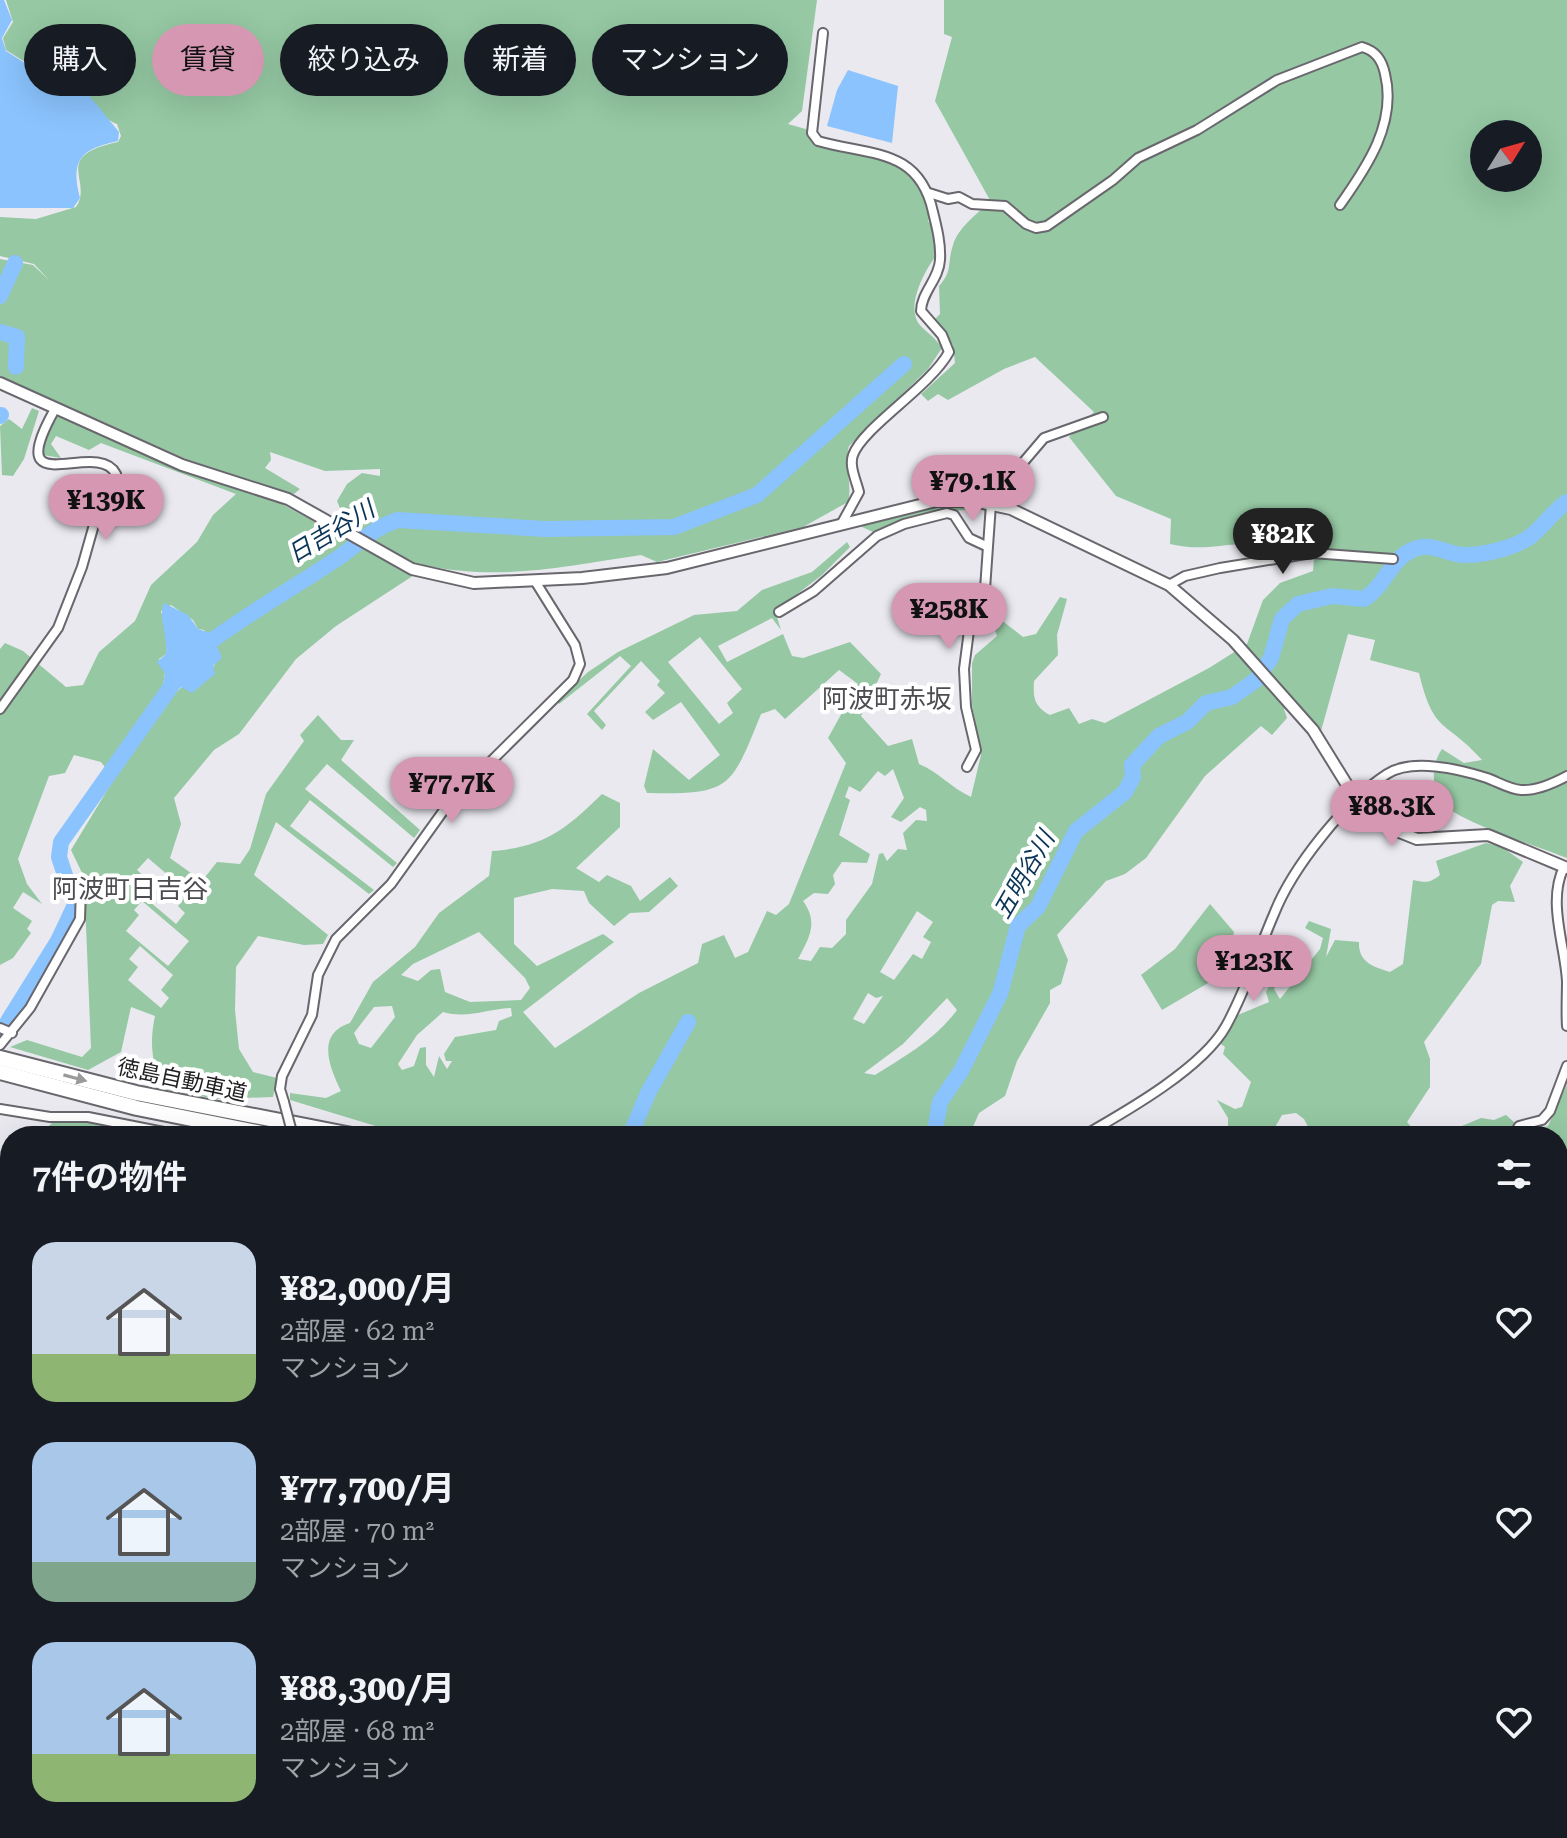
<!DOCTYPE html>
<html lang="ja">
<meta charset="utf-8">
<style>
body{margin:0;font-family:"Roboto Serif","Noto Sans JP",serif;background:#20242c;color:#f1f3f6;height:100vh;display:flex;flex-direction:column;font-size:30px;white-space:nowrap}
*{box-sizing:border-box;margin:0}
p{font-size:26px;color:#9ea1a6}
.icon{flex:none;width:44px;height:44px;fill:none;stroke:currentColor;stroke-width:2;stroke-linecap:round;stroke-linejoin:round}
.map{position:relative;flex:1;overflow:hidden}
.details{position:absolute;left:0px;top:1126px;width:1568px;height:712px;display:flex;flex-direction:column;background:#171b24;border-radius:32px 32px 0 0;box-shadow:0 8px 32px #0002}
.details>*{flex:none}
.banner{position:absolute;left:24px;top:24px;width:800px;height:72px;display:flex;gap:16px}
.needle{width:52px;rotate:53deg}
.fabs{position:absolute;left:1470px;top:120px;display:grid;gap:16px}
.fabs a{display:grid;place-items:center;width:72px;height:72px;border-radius:50%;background:#171b24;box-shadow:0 8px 32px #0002;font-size:40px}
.price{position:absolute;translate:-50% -68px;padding:0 18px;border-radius:28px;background:#d597b2;color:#111;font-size:26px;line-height:52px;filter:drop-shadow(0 2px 4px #0008)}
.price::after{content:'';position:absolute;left:50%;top:48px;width:24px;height:18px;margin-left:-12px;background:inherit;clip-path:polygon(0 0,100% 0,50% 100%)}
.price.on{background:#222;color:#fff}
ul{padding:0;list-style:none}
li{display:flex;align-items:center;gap:24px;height:200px;padding:0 32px}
li span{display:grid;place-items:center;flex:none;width:224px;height:160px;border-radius:24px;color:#555}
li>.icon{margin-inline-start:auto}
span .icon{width:96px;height:96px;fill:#fffc;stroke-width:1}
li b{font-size:34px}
h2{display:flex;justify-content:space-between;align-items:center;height:96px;padding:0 32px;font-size:34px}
.tag{padding:0 28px;border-radius:36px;background:#171b24;box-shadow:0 8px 32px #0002;font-size:28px;line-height:72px}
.tag.on{background:#d597b2;color:#111}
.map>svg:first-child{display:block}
.green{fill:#95c8a3;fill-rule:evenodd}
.water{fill:#8ac3fd}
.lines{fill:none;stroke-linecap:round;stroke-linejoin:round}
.stream{stroke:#8ac3fd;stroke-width:3}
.river{stroke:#8ac3fd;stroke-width:16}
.minor-casing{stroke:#69676d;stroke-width:12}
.tertiary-casing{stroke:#69676d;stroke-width:14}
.secondary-casing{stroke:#69676d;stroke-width:15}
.motorway-casing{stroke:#69676d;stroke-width:18}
.minor{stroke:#fff;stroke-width:8}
.tertiary{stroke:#fff;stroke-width:10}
.secondary{stroke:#fff;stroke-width:11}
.motorway{stroke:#fff;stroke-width:14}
.minor-bridge-casing{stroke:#69676d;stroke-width:12;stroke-linecap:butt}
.minor-bridge{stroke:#fff;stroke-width:8}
.oneway{fill:#9a9a9b}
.labels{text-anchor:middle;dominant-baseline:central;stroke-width:8;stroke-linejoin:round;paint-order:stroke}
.street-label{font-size:22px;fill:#1f1f21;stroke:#fff}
.water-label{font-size:24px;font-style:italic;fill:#0a3559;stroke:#fff}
.quarter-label{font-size:26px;fill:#4d4c51;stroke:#fff}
</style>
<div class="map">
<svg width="1567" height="1838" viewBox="0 0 1567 1838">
<rect width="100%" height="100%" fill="#eae9ef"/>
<g class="green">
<path d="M6,0H817L802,111L788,124L809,130L816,145C868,155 916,156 931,215L928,221L932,225L935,257C924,272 906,306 919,324C927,333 935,337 942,348L928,369L849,446C843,466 853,483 848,502L803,527L657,562L641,555C566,566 503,581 428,566L336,626L296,659L239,734L214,750L174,798L181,824L170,858L202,881L217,862L240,864L250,849L266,794L304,741L300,735L318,715L341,740H354L341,760L420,830L414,838L327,764L305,789L397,863L393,867L310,800L290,826L374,890L369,894L276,822L254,875L328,935L323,944L304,945L258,936L236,967L235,1010L239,1049L253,1072L277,1078L273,1097L216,1099L163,1089C152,1063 149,1044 155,1016L131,1007L121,1052L88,1070L10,1047L27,1040L82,1057L91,1048L84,877L71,850L114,779L101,762L74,755L65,773L49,776L18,859L27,884L42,904L23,892L13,908L32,921L27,929L31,933L13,958L0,965V649L5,643L23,651L66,687L83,685L99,652L135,621L151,585L197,542L213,515L236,494L101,443L89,450L56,436L51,444L61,458L43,455L45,433L58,416L184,470L280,503L333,532L343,516L337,501L347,484L362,473L380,476V469L325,471L270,452L271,460L265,468L300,489L294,494L186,459L0,376V259L33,265L50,281L34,264L0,256V217L36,219L76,207C94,181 50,156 118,142L121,136L117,124C101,119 80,91 77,74C75,62 81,54 72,43L53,52L47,68L41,72L6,50L3,38L13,22ZM171,605L193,620L198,629L204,630L216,663L197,689L182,687L170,698L162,692L165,673L159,659L166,654L167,633L161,611ZM148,858L189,893L178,906L185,913L176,924L136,890L146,878L137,870ZM142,901L189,941L168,966L126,931L139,915L134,910ZM140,946L173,975L161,990L169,998L161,1008L128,980L138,967L129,959Z"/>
<path d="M944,0H1567V858C1539,847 1473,826 1451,810C1431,795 1429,768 1442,749L1464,763L1482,760C1446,719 1434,736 1419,673L1370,660L1375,640L1348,634L1321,731L1295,700L1284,709L1287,718L1272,735L1261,726L1205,776L1146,858L1125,874L1106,881L1057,935L1068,960L1061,984L1050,990V1003L1017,1061L1005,1096L979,1113L969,1136H433L392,1131L290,1100V1093L326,1098L341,1091C329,1066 316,1034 350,1023L373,982L415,947L439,913L489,876L492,851C545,847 566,829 602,794L620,803V827L576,868L599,882L607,875L631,886L640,901L670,877L678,886L649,912L630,913L614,926L589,903L584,891L552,889L514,898V944L537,966L603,934L614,942L523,1012L555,1048L639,993L698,963L702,944L724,935L735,958L748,952L767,911L776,915L789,904L846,763L828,738L858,684L839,670L785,719L775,709L761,714C731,788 731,795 647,793L644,786L653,749L689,780L720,755L681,702L653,720L645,712L665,693L657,685L660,681L641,661L594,711L606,725L602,730L587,714L631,666L620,656L559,704L557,701L588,672L618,652L694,615L737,611L762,590L812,572L847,542L850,547L822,575L775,611L781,630L772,618L718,646L727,662L783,634L792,656L803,658L850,642L881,674L861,716L888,746L912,739L919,764C940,773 950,787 971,797L981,755L972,705V663L975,655L997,636L991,620L996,616L1023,637L1036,634L1060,597L1067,599L1057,635L1058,655L1034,681C1033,698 1034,706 1050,715L1069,708L1079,724L1092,719L1105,723L1209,668L1247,644L1263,600L1280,583L1313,571L1314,558C1293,552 1268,542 1245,544C1216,545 1199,551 1170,544L1171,519L1116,496L1069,437L1094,412L1035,357L1004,369L948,400L938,394L928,401L921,394L955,363L953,345L934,320L940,314L939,286C953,271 947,263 953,245C958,228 978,212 991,202L935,101L952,37L944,34ZM1484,134H1528V178H1484ZM700,637L742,689L727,703L733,713L719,724L668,662ZM893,769L904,798L891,817L901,822L920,807L926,810L927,821L916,820L903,833L907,850L898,849L887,861L883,853L879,854L872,884L846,920V934L832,948L820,947L811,961L798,959C809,938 819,923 803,901L814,893L828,894L835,884L833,875L842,862L867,863L870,854L839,835L850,800L845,797L849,786L860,792L878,771L885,776ZM917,911L933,922L923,937L931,942L922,959L913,954L894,980L880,972ZM479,932L525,978L530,988L521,1000L470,1002L445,992L440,969L431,970L418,981L401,975L413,964ZM868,993L876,998L883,996L864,1024L853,1019ZM947,998L957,1010C936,1039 905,1056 875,1075L864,1073L903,1044ZM392,1006L395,1017L371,1048L359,1044L354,1033L374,1007ZM511,1008L512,1016L499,1021L496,1030L455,1037L444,1054L446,1061H452L447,1069L439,1056L434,1077L426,1065V1047L420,1048L414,1066L402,1070L398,1064L417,1035L443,1012C468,1019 486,1009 511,1008Z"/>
<polygon points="32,408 39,411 24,459 13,476 2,475 0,426 9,419 22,429"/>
<path d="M950,504L981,506L980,510C943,509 906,514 873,532L860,526L921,508Z"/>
<path d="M1486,843L1502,847L1523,862L1510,886L1515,902L1498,901L1492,905L1481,964L1424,1042L1430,1059V1087L1407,1122L1419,1136H1313L1304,1119L1296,1113L1282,1115L1270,1136H1228V1118L1217,1100L1235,1109L1242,1107L1251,1082L1223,1054L1225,1047L1218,1042L1233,1017L1269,1002L1266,992L1273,978L1278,981L1274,989L1280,999L1320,949L1323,938L1305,928L1309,921L1331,929L1326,957L1335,940L1359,942C1358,962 1373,967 1390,972L1403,964L1413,880C1426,883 1430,883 1440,875L1436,861Z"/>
<path d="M1210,904L1234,932C1231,950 1212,956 1208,973L1215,979L1162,1010L1141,975L1175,949Z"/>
<polygon points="1567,1085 1567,1284 1558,1286 1558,1136 1521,1136 1526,1131 1548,1126"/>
<polygon points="1506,1115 1515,1123 1510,1136 1438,1136 1481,1118 1494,1120"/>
<polygon points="53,1122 91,1122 154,1136 38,1136"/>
<polygon points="1567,1673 1567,1723 1558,1726 1558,1682"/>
<polygon points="1044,1828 1107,1828 1106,1838 1041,1838"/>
</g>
<g class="water">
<path d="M0,0H4L12,20L2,38L6,51L42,74L54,53L73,45L77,55L78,82L119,132L118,141C81,149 70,159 80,198L73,208H0Z"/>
<polygon points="848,70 898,86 892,143 827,126 837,90"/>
<path d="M164,603L188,615L198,629L219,636L216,644L222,658L213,666L215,674L192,693L181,687L170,698L162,692L165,673L157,662L166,654C168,638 158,616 164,603Z"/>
</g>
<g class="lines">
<g class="stream">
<polyline points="1558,1210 1567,1155"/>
<polyline points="0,1559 10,1566"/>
</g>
<g class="river">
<polyline points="0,296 15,263"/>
<polyline points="0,332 17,337 16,367"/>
<polyline points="0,416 1,415"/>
<path d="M202,648C246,614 294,588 341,556C360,542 375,527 398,520L545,529L674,527L757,495L904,364"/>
<polyline points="0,1034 58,941 75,905 59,857 61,842 177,678"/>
<polyline points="630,1136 648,1093 688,1022"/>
<path d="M934,1136L940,1102L961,1071L1000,994L1018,926L1038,907L1076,831L1125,792L1133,777L1132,765L1159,736L1187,722L1206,703L1232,697L1256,680L1271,658L1282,619L1298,604L1332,596L1364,599C1387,586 1391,552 1422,547C1435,545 1451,555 1465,555C1484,555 1515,548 1531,536C1544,526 1553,511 1567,502"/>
<polyline points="1558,1562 1567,1558"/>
<polyline points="0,1749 10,1759"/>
<polyline points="77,1828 86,1838"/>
<polyline points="209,1838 214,1832 211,1828"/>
<polyline points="427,1838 440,1828"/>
<polyline points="757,1838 763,1828"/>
</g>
<defs>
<g id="minor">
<path d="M823,33L812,133L818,141C869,156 919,147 933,212C937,228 941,244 940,260C939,279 921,293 921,311L942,335L949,352C930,387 863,427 853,455C849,466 856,480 859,492L842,523"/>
<path d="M929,193L948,199L959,197L972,204L1005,206L1026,224L1036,228L1047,226L1113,180L1138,158L1197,130L1277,80L1362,47C1376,51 1382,60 1385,74C1397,123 1367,167 1340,205"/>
<polyline points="1169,585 1185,576 1220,568 1312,553 1393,559"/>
<polyline points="779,612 814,591 877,536 904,524 947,513 954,515 969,538 986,546"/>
<path d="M0,709L58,628L82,567L97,514L116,474C97,437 0,507 55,409"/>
<polyline points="967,767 976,750 966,707 964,669 971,615 985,589 991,504 1011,488 1021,465 1044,438 1103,417"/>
<path d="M1564,867C1547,901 1565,945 1567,981C1567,996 1566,1011 1567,1026"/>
<polyline points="0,1028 12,1033"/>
<polyline points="0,1045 30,1008 80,919 81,887"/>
<polyline points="284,1102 280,1089 282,1076 312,1015 318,975 336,939 391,884 449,803 573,680 580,664 575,645 535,581"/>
<polyline points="0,1109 50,1117 88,1117 184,1136"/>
<path d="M1083,1136C1125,1112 1203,1068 1226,1026C1246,990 1258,951 1274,914C1292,868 1345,801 1387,774C1412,758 1459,769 1487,778C1498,782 1509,789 1521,790C1536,791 1554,783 1567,776"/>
<polyline points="1513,1136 1519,1126 1542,1120 1550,1111 1567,1066"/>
<polyline points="0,1312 10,1303"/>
<polyline points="0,1415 10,1428"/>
<polyline points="0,1656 10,1642"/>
<polyline points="1558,1801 1567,1802"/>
<polyline points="913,1828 918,1838"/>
<polyline points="215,1838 221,1828"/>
<polyline points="408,1838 418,1828"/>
<polyline points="452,1838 466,1828"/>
<polyline points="538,1838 547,1828"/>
<polyline points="769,1838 776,1828"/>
<polyline points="1390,1838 1412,1829 1414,1838"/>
</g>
<g id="tertiary">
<polyline points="0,383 182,465 288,499 412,569 474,583 582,578 667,568 936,501 973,501 1011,509 1169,585 1233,640 1313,730 1357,801 1392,829 1417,839 1488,835 1567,868"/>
<polyline points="583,1828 606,1838"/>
</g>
<g id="secondary">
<polyline points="0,1503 10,1511"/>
<polyline points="1558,1529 1567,1523"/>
<polyline points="1109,1838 1110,1828"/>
</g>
<g id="motorway">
<polyline points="0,1058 136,1093 357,1136"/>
<polyline points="0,1072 137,1108 277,1136"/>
<polyline points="1558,1307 1567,1309"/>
<polyline points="1558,1321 1567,1324"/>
</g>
</defs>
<use href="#minor" class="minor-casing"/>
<use href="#tertiary" class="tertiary-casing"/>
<use href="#secondary" class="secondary-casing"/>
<use href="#motorway" class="motorway-casing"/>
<use href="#minor" class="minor"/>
<use href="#tertiary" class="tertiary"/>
<use href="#secondary" class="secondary"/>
<use href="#motorway" class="motorway"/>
<defs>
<polyline id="minor-bridge" points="284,1102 293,1136"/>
</defs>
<use href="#minor-bridge" class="minor-bridge-casing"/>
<use href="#minor-bridge" class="minor-bridge"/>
</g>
<defs><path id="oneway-solid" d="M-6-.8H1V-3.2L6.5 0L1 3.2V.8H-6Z" transform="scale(2)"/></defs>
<use class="oneway" href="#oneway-solid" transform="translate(75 1078) rotate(15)"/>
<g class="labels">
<g class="street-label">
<text transform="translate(182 1080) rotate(12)">徳島自動車道</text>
</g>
<g class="water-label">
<text transform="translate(331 532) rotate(-31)">日吉谷川</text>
<text transform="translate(1024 875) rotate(-60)">五明谷川</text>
</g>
<g class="quarter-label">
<text x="887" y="699">阿波町赤坂</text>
<text x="130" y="889">阿波町日吉谷</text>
</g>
</g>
</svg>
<div class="fabs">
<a><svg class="needle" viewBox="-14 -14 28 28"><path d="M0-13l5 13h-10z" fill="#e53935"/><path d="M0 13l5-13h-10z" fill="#9ea1a6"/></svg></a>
</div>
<b class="price" style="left:973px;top:523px">¥79.1K</b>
<b class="price" style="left:106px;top:542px">¥139K</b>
<b class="price on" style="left:1283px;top:576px">¥82K</b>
<b class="price" style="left:949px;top:651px">¥258K</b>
<b class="price" style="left:452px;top:825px">¥77.7K</b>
<b class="price" style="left:1392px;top:848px">¥88.3K</b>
<b class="price" style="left:1254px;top:1003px">¥123K</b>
<div class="banner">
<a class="tag">購入</a>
<a class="tag on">賃貸</a>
<a class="tag">絞り込み</a>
<a class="tag">新着</a>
<a class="tag">マンション</a>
</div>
<section class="details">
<h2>7件の物件<svg class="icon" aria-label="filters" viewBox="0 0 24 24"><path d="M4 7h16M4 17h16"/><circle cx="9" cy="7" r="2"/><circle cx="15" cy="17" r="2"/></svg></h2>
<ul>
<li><span style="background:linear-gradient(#c9d6e8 70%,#8fb573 0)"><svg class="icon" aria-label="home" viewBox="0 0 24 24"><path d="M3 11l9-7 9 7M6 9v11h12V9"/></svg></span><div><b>¥82,000/月</b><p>2部屋 · 62 m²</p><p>マンション</p></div><svg class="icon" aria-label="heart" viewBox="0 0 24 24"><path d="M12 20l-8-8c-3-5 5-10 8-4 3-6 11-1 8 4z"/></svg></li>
<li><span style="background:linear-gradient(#a9c7e8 75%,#7fa58c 0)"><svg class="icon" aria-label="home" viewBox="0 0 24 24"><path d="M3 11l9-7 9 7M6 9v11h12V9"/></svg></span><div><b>¥77,700/月</b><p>2部屋 · 70 m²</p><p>マンション</p></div><svg class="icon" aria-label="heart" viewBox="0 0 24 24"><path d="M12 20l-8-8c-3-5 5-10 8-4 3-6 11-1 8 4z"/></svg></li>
<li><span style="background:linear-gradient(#a9c7e8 70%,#8fb573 0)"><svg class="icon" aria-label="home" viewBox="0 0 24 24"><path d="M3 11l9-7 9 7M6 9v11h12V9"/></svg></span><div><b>¥88,300/月</b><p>2部屋 · 68 m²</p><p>マンション</p></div><svg class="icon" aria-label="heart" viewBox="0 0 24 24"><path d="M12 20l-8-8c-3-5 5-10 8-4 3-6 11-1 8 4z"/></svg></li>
</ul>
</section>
</div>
